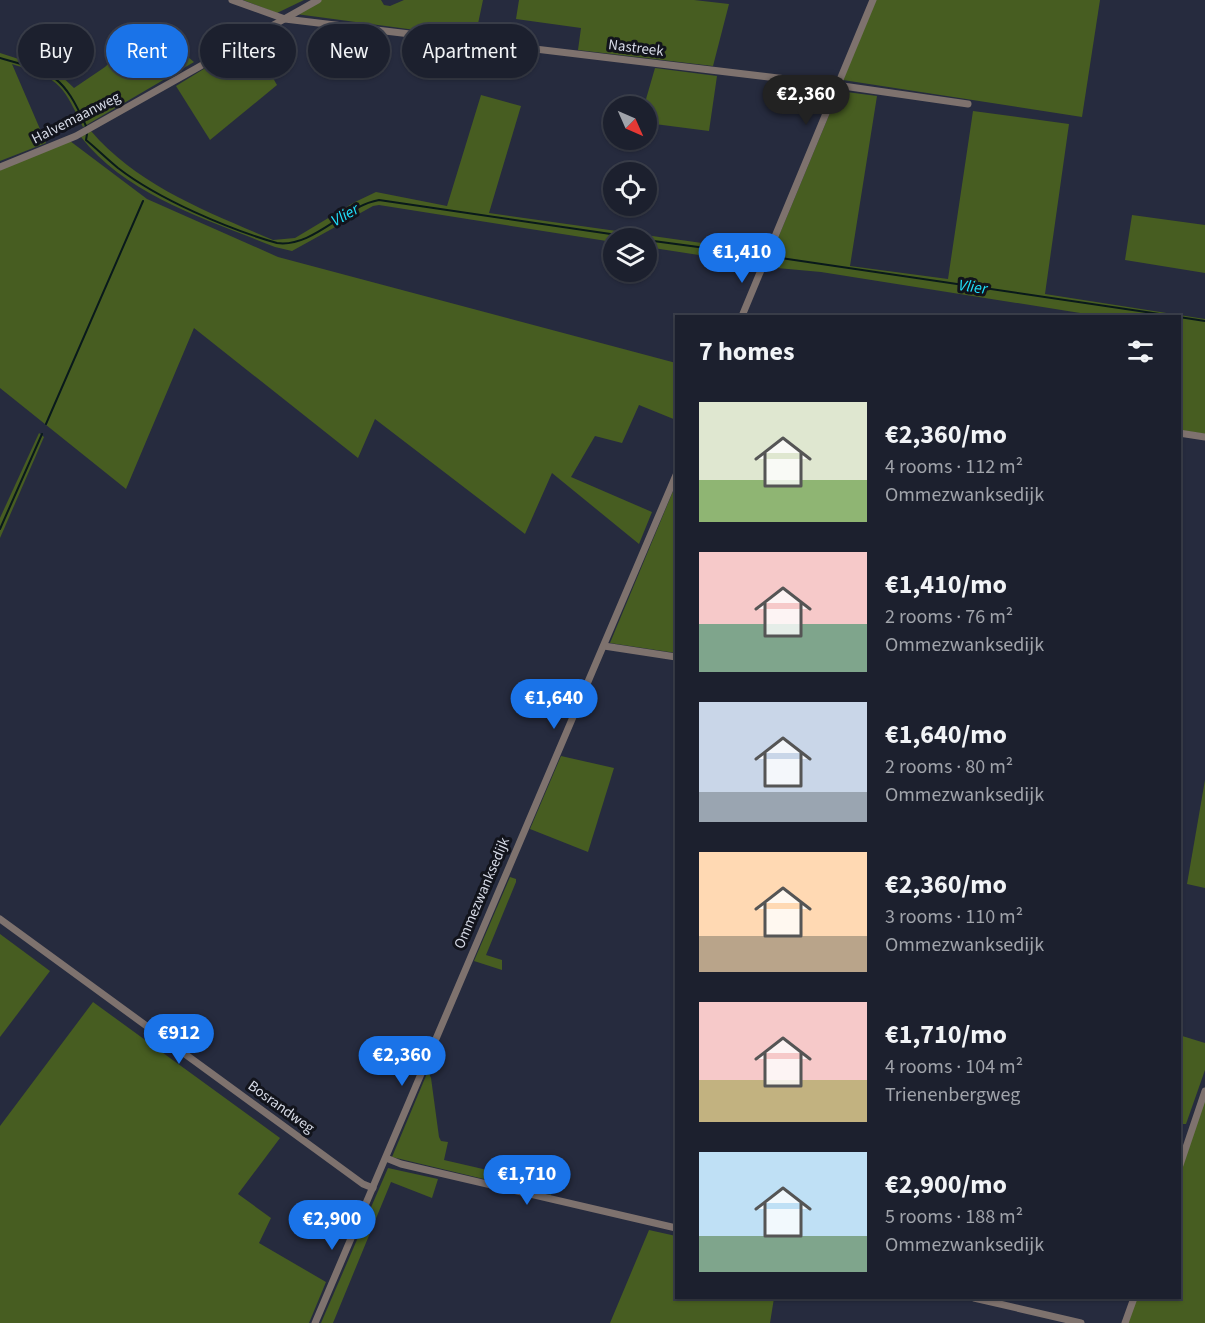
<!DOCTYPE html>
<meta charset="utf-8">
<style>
body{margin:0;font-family:"Source Sans 3",sans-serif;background:#292d3a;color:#f1f3f6;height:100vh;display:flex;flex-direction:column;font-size:22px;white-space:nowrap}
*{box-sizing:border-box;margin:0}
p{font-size:20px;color:#a0a3aa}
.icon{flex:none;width:33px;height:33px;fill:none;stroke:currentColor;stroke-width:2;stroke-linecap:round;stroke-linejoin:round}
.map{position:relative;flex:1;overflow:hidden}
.panel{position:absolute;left:675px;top:315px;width:506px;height:984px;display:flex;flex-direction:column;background:#1c202e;border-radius:0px;box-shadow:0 2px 4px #0004,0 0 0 2px #3a3e4a}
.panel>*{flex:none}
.banner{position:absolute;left:18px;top:24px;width:567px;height:54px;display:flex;gap:12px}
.needle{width:39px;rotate:135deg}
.buttons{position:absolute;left:603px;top:96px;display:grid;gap:12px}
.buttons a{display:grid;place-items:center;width:54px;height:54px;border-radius:50%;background:#1c202e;box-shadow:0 2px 4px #0004,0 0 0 2px #3a3e4a;font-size:30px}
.price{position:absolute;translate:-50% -51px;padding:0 14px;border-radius:21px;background:#1a73e8;color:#fff;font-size:20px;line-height:39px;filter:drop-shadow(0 2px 3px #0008)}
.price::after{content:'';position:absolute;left:50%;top:36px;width:18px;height:14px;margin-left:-9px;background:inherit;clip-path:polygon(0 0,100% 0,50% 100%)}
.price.active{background:#222;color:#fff}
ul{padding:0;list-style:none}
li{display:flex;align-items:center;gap:18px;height:150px;padding:0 24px}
li span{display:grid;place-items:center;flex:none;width:168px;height:120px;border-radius:0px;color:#555}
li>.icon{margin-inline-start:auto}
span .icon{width:72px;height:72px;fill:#fffc;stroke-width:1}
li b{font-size:26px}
h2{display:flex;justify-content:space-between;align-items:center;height:72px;padding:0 24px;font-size:26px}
.tag{padding:0 21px;border-radius:27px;background:#1c202e;box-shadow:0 2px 4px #0004,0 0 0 2px #3a3e4a;font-size:21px;line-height:54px}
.tag.active{background:#1a73e8;color:#fff}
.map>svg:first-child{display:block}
.green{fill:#475d21}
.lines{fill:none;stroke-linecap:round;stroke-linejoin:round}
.stream{stroke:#09191b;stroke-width:2}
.minor{stroke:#7e726e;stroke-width:7}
.labels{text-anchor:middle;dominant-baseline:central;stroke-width:6;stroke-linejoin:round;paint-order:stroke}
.street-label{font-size:15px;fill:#d6dae6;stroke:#12141c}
.water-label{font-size:16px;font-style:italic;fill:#20e0fb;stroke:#12141c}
</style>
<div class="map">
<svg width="1205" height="1323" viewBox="0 0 1205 1323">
<rect width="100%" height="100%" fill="#262b3e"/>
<g class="green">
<polygon points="243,0 304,0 277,13"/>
<polygon points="321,0 381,0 384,5 390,6 404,0 483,0 475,38 296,14"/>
<polygon points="519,0 694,0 729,4 713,66 578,50 581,28 516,19"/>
<polygon points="876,0 1100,0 1082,117 843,80"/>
<path d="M150,25L194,62L83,127C62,83 60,79 12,64L46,143L0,161V53L56,71L74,88L105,67Z"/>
<polygon points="251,40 277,85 210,140 176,86"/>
<polygon points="655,68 717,76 709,131 647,123 646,106 644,106"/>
<polygon points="839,91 877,96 850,266 948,279 973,111 1069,124 1045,294 1205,319 1205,434 1179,430 1179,316 1099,316 821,272 766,267"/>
<path d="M481,95L521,106L489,213L759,251L757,264L647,247L646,238H614L613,242L379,205L373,206L292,251L275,247C209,220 127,196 81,137L91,131C138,186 208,212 273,240L295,238L355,202L376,192L447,206Z"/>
<polygon points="70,141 147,199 278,257 676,363 676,420 639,405 622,443 595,436 571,477 652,512 639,544 552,473 525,534 375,419 358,458 194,328 126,489 0,388 0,169"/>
<polygon points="1132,215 1205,225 1205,273 1125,260"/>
<polygon points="39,433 44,437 0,538 0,518"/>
<polygon points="676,484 676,653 610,643"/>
<polygon points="561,756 614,768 588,852 530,829"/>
<polygon points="1205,780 1205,888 1187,884"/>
<polygon points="510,877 516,879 516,882 486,955 502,960 502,970 474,961"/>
<polygon points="0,934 50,971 0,1037"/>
<polygon points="93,1002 280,1138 238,1194 271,1218 259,1243 326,1282 309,1323 0,1323 0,1126"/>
<polygon points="1179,1035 1205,1043 1205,1070 1186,1124 1179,1124"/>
<polygon points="428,1071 431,1078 439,1137 441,1141 448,1142 444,1160 552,1185 551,1195 392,1157"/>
<polygon points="1205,1099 1205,1323 1126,1323 1135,1298 1179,1298 1179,1173"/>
<polygon points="388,1168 438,1179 432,1198 391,1182 333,1323 321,1323"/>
<polygon points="649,1230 676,1236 676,1298 774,1298 770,1323 610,1323"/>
</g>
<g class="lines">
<g class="stream">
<path d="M0,58C53,73 62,73 86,126"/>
<path d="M87,134L86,140C97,149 107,159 118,168C158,199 228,229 277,243C313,248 344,206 379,200L638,238"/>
<polyline points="646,240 758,255"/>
<polyline points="774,257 1173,316"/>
<polyline points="1179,317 1205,321"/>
<polyline points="46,424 143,201"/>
<polyline points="0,529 42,434"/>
</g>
<g class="minor">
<polyline points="232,0 285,19 836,85 968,104"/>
<polyline points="0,167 76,136 318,0"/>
<polyline points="742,316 873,0"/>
<polyline points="1179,433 1205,437"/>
<polyline points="604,646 676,657"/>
<polyline points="0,919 363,1184 373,1188"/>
<polyline points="386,1158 401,1164 676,1228"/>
<polyline points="1179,1168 1205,1091"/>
<polyline points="974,1298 1081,1323"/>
<polyline points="315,1323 676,475"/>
<polyline points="1125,1323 1134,1298"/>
</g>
</g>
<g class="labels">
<g class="street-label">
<text transform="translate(636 48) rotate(7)">Nastreek</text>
<text transform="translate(76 118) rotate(-27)">Halvemaanweg</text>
<text transform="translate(482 893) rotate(-67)">Ommezwanksedijk</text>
<text transform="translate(281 1107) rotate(36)">Bosrandweg</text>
</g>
<g class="water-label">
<text transform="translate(345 215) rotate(-30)">Vlier</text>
<text transform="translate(973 287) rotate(8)">Vlier</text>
</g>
</g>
</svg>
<div class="buttons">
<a><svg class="needle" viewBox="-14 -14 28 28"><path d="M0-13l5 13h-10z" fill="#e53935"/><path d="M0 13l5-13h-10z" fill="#a0a3aa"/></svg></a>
<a><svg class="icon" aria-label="locate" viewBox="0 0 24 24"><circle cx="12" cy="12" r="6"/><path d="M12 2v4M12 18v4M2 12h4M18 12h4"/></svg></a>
<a><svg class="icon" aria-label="layers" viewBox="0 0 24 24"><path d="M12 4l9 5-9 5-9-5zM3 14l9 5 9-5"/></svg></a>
</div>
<b class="price active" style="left:806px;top:126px">€2,360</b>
<b class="price" style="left:742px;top:284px">€1,410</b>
<b class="price" style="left:554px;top:730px">€1,640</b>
<b class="price" style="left:179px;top:1065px">€912</b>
<b class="price" style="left:402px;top:1087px">€2,360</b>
<b class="price" style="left:527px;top:1206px">€1,710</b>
<b class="price" style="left:332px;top:1251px">€2,900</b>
<div class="banner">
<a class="tag">Buy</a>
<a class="tag active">Rent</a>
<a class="tag">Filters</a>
<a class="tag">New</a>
<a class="tag">Apartment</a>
</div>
<section class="panel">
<h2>7 homes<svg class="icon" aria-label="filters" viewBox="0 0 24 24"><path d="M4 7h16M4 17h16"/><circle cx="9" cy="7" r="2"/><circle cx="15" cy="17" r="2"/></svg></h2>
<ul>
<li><span style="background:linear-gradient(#dfe7d0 65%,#8fb573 0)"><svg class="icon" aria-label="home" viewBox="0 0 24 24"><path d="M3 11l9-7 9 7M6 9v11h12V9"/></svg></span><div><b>€2,360/mo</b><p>4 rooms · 112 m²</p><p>Ommezwanksedijk</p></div></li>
<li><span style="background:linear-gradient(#f6c9c9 60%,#7fa58c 0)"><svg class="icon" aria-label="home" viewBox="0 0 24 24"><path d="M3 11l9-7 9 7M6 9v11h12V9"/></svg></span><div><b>€1,410/mo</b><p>2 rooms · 76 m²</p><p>Ommezwanksedijk</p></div></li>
<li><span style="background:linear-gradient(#c9d6e8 75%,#9aa5b1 0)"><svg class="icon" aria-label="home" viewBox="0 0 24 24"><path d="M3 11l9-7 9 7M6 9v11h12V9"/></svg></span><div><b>€1,640/mo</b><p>2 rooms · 80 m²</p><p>Ommezwanksedijk</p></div></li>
<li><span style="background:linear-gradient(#ffd9b3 70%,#b9a48a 0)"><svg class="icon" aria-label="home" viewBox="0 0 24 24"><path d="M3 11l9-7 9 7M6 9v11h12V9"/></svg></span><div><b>€2,360/mo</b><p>3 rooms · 110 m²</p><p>Ommezwanksedijk</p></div></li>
<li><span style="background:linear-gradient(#f6c9c9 65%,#c2b280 0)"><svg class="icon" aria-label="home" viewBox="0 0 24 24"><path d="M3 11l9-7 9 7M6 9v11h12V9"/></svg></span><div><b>€1,710/mo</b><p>4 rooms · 104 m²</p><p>Trienenbergweg</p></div></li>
<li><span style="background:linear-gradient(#bfe0f5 70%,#7fa58c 0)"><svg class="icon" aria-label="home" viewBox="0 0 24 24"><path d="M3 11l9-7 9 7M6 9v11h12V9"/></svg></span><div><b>€2,900/mo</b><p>5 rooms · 188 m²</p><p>Ommezwanksedijk</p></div></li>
</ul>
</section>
</div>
